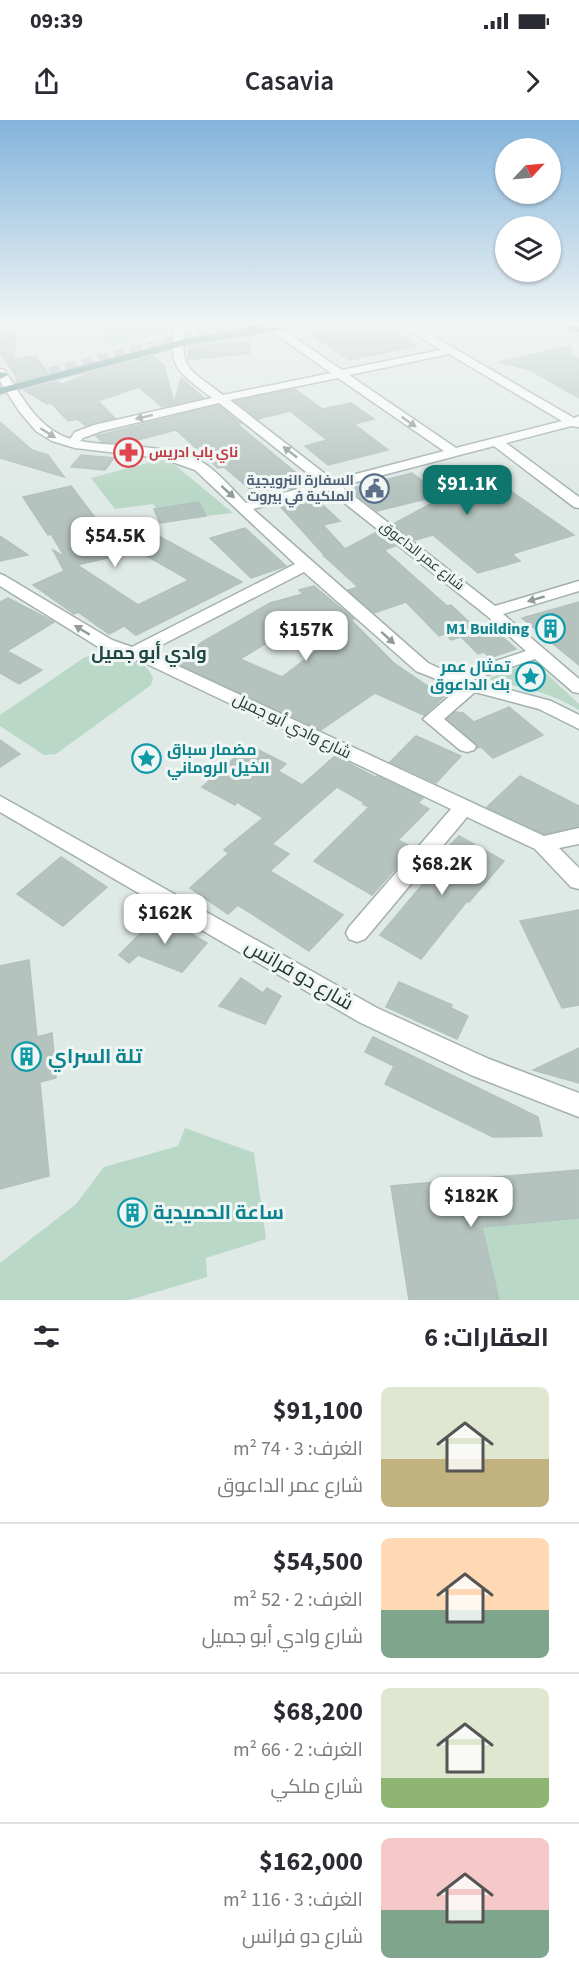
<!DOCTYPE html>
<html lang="ar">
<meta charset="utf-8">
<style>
body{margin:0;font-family:"Source Sans 3",Cairo,sans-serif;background:#f2f2f3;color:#2b2b33;direction:rtl;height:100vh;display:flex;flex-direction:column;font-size:22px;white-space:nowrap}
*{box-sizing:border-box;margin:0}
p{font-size:20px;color:#7c7c81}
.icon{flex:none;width:33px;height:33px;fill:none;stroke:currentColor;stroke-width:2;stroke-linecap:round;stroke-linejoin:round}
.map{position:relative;height:1180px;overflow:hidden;direction:ltr}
.details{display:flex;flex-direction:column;background:#fff;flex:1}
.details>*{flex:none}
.needle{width:39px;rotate:64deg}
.buttons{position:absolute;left:495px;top:18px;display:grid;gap:12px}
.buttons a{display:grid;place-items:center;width:66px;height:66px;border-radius:50%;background:#fff;box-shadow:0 2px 4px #0004;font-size:30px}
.price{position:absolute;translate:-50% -51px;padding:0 14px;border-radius:12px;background:#fff;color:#222;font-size:20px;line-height:39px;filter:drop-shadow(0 2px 3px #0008)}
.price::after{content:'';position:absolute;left:50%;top:36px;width:18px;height:14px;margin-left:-9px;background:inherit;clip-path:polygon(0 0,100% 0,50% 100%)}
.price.current{background:#0f766e;color:#fff}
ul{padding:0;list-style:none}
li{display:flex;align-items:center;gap:18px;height:150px;padding:0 30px}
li+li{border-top:2px solid #e1e1e2}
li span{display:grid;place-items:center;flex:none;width:168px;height:120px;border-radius:9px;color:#555}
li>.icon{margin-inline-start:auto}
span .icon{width:72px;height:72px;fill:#fffc;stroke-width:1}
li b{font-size:26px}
h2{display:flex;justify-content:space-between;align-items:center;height:72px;padding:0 30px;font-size:26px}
.status{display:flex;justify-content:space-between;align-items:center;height:42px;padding:0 30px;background:#fff;direction:ltr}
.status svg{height:16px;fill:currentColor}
header{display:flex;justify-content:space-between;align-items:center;height:78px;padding:0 30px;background:#fff;font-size:27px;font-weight:600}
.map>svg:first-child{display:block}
.green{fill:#bad8c7}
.building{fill:#b5c3bf;stroke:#b2c1be;stroke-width:1.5;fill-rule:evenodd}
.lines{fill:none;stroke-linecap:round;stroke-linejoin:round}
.highway-tunnel{stroke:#b9c5c3;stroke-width:11;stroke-dasharray:11 6;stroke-linecap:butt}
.minor-casing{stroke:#a3b0ad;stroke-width:3}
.major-casing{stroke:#bdc3c2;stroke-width:3}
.highway-casing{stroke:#bdc3c2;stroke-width:3}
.minor{fill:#fff;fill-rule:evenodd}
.major{fill:#689a95;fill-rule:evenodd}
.highway{fill:#31605e;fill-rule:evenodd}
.oneway{fill:#909b9a}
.labels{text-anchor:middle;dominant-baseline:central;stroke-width:6;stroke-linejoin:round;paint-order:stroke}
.far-health-label{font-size:14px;font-weight:bold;fill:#be3a42;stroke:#eff6f3;text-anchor:start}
.far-service-label{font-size:14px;font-weight:bold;fill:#4e5e75;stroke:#eff6f3;text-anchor:end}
.far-street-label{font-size:14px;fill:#223735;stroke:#eff6f3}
.culture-label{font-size:16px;font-weight:bold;fill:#0d838f;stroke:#eff6f3;text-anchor:end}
.street-label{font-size:16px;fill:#223735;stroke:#eff6f3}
.neighbourhood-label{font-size:18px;font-weight:bold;fill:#204644;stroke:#eff6f3}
.near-street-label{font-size:20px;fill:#223735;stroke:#eff6f3}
.near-culture-label{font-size:20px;font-weight:bold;fill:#0d838f;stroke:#eff6f3;text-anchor:start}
</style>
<div class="status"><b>09:39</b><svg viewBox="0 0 49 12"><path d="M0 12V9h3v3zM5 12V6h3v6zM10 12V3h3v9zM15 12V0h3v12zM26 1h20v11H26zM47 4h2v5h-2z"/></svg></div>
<header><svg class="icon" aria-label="forward" viewBox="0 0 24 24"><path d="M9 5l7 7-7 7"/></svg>Casavia<svg class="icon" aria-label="share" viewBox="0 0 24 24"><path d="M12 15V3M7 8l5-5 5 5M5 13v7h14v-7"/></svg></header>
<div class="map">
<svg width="579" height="1180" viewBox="0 0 579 1180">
<rect width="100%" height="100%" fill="#dfe9e6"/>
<g class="green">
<polygon points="99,205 169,205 169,212 108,227"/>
<polygon points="159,340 175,345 233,393 206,396 199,382 157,389 153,384 115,389 91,358"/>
<path d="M109,532C129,534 144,539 153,558L151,565L56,634L44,635L0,606V595L85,537Z"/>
<path d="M528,543L536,544L579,584V590C551,573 524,567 493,562L490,558Z"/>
<polygon points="185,1008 254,1033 266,1119 206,1138 207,1157 129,1180 0,1180 0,1143 76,1084 104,1047 178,1026"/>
<polygon points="579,1098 579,1180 499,1180 482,1107"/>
</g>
<g class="building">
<polygon points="351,205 384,205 417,226 349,240 309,213"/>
<polygon points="16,208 14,239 36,236 48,253 19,261 0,232 0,209"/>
<polygon points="249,221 250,233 188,240 189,228 192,226"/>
<polygon points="570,226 572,236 579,239 579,278 530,250 499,242"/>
<polygon points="153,236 164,245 174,283 181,258 204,278 162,287 139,267 98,281 115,298 86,306 77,299 68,301 51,283 47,284 24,270 56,262 62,264 93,252"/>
<polygon points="295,269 322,289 351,283 374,299 354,304 388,330 328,345 305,326 327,320 290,291 258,299 235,281"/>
<polygon points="218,285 240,303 236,303 301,357 293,359 301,366 257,375 224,347 218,348 176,310 126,323 102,322 96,316"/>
<polygon points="0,302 32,330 48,335 64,357 0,338"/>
<polygon points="81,335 114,338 105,350 71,347"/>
<polygon points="479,349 574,415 512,434 520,441 478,453 433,415 415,420 393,404 436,381 434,377 377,391 349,369 412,353 425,363"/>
<polygon points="71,366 109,416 116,415 128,433 77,445 138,485 189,460 133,428 159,416 242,462 136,515 124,506 109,514 78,492 74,494 33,465 64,451 53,430 65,437 51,414 48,415 23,377"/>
<polygon points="313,376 340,401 323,405 345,429 377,412 395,426 384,430 447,486 451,485 482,514 495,510 516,529 490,538 484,532 478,534 461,517 451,520 445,514 439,516 406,482 374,493 348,470 358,467 324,436 325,436 279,385"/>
<polygon points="199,382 206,396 160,403 154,389"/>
<polygon points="245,408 286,446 251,458 210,418"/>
<polygon points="0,416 28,435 0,441"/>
<path d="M314,466L354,499L351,500L394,543L426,565L447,574L424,595L375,573L321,610L176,543L202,522L270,483L303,474L299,470ZM301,502L324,525L282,557L240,539Z"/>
<polygon points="8,478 54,502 7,531 42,550 19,564 0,553 0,482"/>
<polygon points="579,482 579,545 522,498"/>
<polygon points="509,587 543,615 493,638 481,627 477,628 477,624 447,599 455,592 463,593 474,602"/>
<polygon points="416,616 461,636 436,663 390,642"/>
<polygon points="0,620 20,634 0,647"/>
<polygon points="249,625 286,644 278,651 302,665 335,636 375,657 377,656 423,678 418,683 429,689 398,720 414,728 372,775 314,741 369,687 363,684 365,683 337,667 272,724 289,734 270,751 343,795 309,831 238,785 228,794 190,768 229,733 224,730 263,698 237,682 235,685 202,667"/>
<polygon points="520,656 579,686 579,706 544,714 487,687"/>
<polygon points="459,716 504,741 469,782 467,781 421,839 380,815 428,758 421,755"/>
<polygon points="61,737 107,767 63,806 17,774"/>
<polygon points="579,790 579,885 562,888 520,801"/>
<polygon points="159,795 207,823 182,852 138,835 129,843 119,835"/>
<polygon points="29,840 37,917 52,913 56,958 40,962 49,1056 0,1069 0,846"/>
<polygon points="241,858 263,873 267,868 281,876 265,904 219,886"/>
<polygon points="399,862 452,885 451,888 468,896 457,919 386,887"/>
<polygon points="373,917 538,997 542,1016 493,1017 385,964 394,946 365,932"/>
<polygon points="579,928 579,963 533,950"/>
<polygon points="579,1050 579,1098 482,1107 499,1180 409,1180 391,1066"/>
<polygon points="140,1081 143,1099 124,1104 121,1086"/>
</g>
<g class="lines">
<polyline class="highway-tunnel" points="0,266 235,205"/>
<defs>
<g id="minor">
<path d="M175,205H185C178,250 191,250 223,275L331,253L271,211V207H279L342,250L441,230L401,205H414L574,298L579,296V307L571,306L506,323L579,377V388L574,387L494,326L341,366L495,486L579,461V471L503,494L579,559V573L573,572L535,539L472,560L551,581L579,595V609L539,589L475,572L444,599L476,626L474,630L467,632L460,630L423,599L459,568L416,551L304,452L148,532L544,716L579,708V724L559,728L579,748V769L571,767L535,729L467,697L365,819L357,822L349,819L346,813L349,807L451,689L145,543L100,528L0,466V454L5,456L112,520L132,527L295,444L195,350L161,338L75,328L52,321L36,311L19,291L0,261V249L4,250C23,277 36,307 70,319L75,312L94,305L212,278C180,252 167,250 175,205ZM449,234L562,301L456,328L349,255ZM338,258L444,331L333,360L230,280ZM219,283L320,363L246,383C233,370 220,354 205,344C173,323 118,328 80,321L83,318L102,311ZM328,370L486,495L526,531L454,555L428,543L253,389Z"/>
<polygon points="0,676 377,888 489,939 579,973 579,997 471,955 359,902 0,692"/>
</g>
<g id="major">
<polygon points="270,205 296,205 291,208 186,225 0,274 0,268 185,219"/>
<polygon points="0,252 6,253 8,255 0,259"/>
</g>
<g id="highway">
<polygon points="269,205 249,211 244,208 248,205"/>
<polygon points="563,205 579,206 579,212 564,207"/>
</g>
</defs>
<use href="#minor" class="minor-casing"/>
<use href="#major" class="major-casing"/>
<use href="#highway" class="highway-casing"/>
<use href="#minor" class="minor"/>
<use href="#major" class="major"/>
<use href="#highway" class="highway"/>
</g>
<defs><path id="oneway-solid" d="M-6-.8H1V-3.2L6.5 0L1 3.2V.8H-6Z" transform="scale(1.5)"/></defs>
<g class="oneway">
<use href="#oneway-solid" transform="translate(144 297) rotate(167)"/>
<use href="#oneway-solid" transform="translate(409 302) rotate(35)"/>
<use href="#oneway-solid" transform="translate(48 313) rotate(32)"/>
<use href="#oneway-solid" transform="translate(290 332) rotate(-142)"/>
<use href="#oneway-solid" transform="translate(228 372) rotate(42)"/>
<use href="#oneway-solid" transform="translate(536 479) rotate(164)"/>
<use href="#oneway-solid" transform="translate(82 510) rotate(-149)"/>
<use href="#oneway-solid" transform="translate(388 518) rotate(42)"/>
</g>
<linearGradient id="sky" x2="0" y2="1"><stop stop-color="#83b4dc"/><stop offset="0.55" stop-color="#f1f5f4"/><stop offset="1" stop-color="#f1f5f4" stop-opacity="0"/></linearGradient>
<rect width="579" height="371" fill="url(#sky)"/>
<defs>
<symbol id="pharmacy-ring" viewBox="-11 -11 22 22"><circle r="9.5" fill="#eff6f3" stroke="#e0444e" stroke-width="1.5"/><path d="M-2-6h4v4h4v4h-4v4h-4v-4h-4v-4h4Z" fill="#e0444e"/></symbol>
<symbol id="civic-ring" viewBox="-11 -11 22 22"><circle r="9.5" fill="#eff6f3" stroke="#5c6f8a" stroke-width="1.5"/><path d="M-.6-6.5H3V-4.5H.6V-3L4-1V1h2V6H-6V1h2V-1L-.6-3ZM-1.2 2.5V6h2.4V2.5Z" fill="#5c6f8a"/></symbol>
<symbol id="building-ring" viewBox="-11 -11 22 22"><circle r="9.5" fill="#eff6f3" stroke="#0f9aa8" stroke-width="1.5"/><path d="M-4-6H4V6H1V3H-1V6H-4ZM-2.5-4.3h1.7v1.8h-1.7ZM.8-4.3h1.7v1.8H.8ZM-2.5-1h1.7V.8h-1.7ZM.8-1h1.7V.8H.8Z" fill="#0f9aa8"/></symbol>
<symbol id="sight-ring" viewBox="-11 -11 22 22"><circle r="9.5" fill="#eff6f3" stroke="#0f9aa8" stroke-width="1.5"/><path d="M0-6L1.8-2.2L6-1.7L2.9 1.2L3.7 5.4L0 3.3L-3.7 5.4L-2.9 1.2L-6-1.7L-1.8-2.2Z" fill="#0f9aa8"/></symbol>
</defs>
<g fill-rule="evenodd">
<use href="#pharmacy-ring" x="112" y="316" width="33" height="33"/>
<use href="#civic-ring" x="358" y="352" width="33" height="33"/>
<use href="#building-ring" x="534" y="492" width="33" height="33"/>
<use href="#sight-ring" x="514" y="540" width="33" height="33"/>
<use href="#sight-ring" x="130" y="622" width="33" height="33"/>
<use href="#building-ring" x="10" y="920" width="33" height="33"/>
<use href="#building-ring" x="116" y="1076" width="33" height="33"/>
</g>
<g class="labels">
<g class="far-health-label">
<text x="149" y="333">ناي باب ادريس</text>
</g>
<g class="far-service-label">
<text x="354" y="361">السفارة النرويجية<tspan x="354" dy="16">الملكية في بيروت</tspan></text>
</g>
<g class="far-street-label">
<text transform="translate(422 436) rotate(38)">شارع عمر الداعوق</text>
</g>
<g class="culture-label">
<text x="529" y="509">M1 Building</text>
<text x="510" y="547">تمثال عمر<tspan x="510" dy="18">بك الداعوق</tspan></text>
<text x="167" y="630" text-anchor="start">مضمار سباق<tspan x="167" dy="18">الخيل الروماني</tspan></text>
</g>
<g class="street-label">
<text transform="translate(292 606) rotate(26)">شارع وادي أبو جميل</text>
</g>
<g class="neighbourhood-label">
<text x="149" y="533">وادي أبو جميل</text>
</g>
<g class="near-street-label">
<text transform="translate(299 855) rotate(30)">شارع دو فرانس</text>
</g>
<g class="near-culture-label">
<text x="48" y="937">تلة السراي</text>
<text x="153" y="1093">ساعة الحميدية</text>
</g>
</g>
</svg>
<div class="buttons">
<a><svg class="needle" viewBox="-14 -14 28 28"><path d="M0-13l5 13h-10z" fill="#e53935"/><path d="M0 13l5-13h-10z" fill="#7c7c81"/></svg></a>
<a><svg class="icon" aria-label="layers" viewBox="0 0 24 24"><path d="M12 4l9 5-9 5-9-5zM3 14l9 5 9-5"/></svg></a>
</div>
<b class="price current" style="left:467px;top:396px">$91.1K</b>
<b class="price" style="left:115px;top:448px">$54.5K</b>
<b class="price" style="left:306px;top:542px">$157K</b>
<b class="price" style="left:442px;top:776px">$68.2K</b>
<b class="price" style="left:165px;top:825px">$162K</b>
<b class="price" style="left:471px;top:1108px">$182K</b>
</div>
<section class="details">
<h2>العقارات: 6<svg class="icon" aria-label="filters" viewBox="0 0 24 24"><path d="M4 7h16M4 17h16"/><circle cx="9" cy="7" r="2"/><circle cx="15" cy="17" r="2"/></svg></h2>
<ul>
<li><span style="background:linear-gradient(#dfe7d0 60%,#c2b280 0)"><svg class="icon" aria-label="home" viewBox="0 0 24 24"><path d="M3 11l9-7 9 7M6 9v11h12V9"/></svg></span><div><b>$91,100</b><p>الغرف: 3 · 74 m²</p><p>شارع عمر الداعوق</p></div></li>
<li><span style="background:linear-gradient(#ffd9b3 60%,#7fa58c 0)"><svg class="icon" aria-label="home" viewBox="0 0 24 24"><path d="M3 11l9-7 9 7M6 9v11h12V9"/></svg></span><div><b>$54,500</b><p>الغرف: 2 · 52 m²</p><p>شارع وادي أبو جميل</p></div></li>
<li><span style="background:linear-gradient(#dfe7d0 75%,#8fb573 0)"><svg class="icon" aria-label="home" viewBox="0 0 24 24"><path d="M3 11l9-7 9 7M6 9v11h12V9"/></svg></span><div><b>$68,200</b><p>الغرف: 2 · 66 m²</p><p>شارع ملكي</p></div></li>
<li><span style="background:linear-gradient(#f6c9c9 60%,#7fa58c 0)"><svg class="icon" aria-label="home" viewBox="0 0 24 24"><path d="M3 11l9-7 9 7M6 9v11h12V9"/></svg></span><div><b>$162,000</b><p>الغرف: 3 · 116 m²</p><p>شارع دو فرانس</p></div></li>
</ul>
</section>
